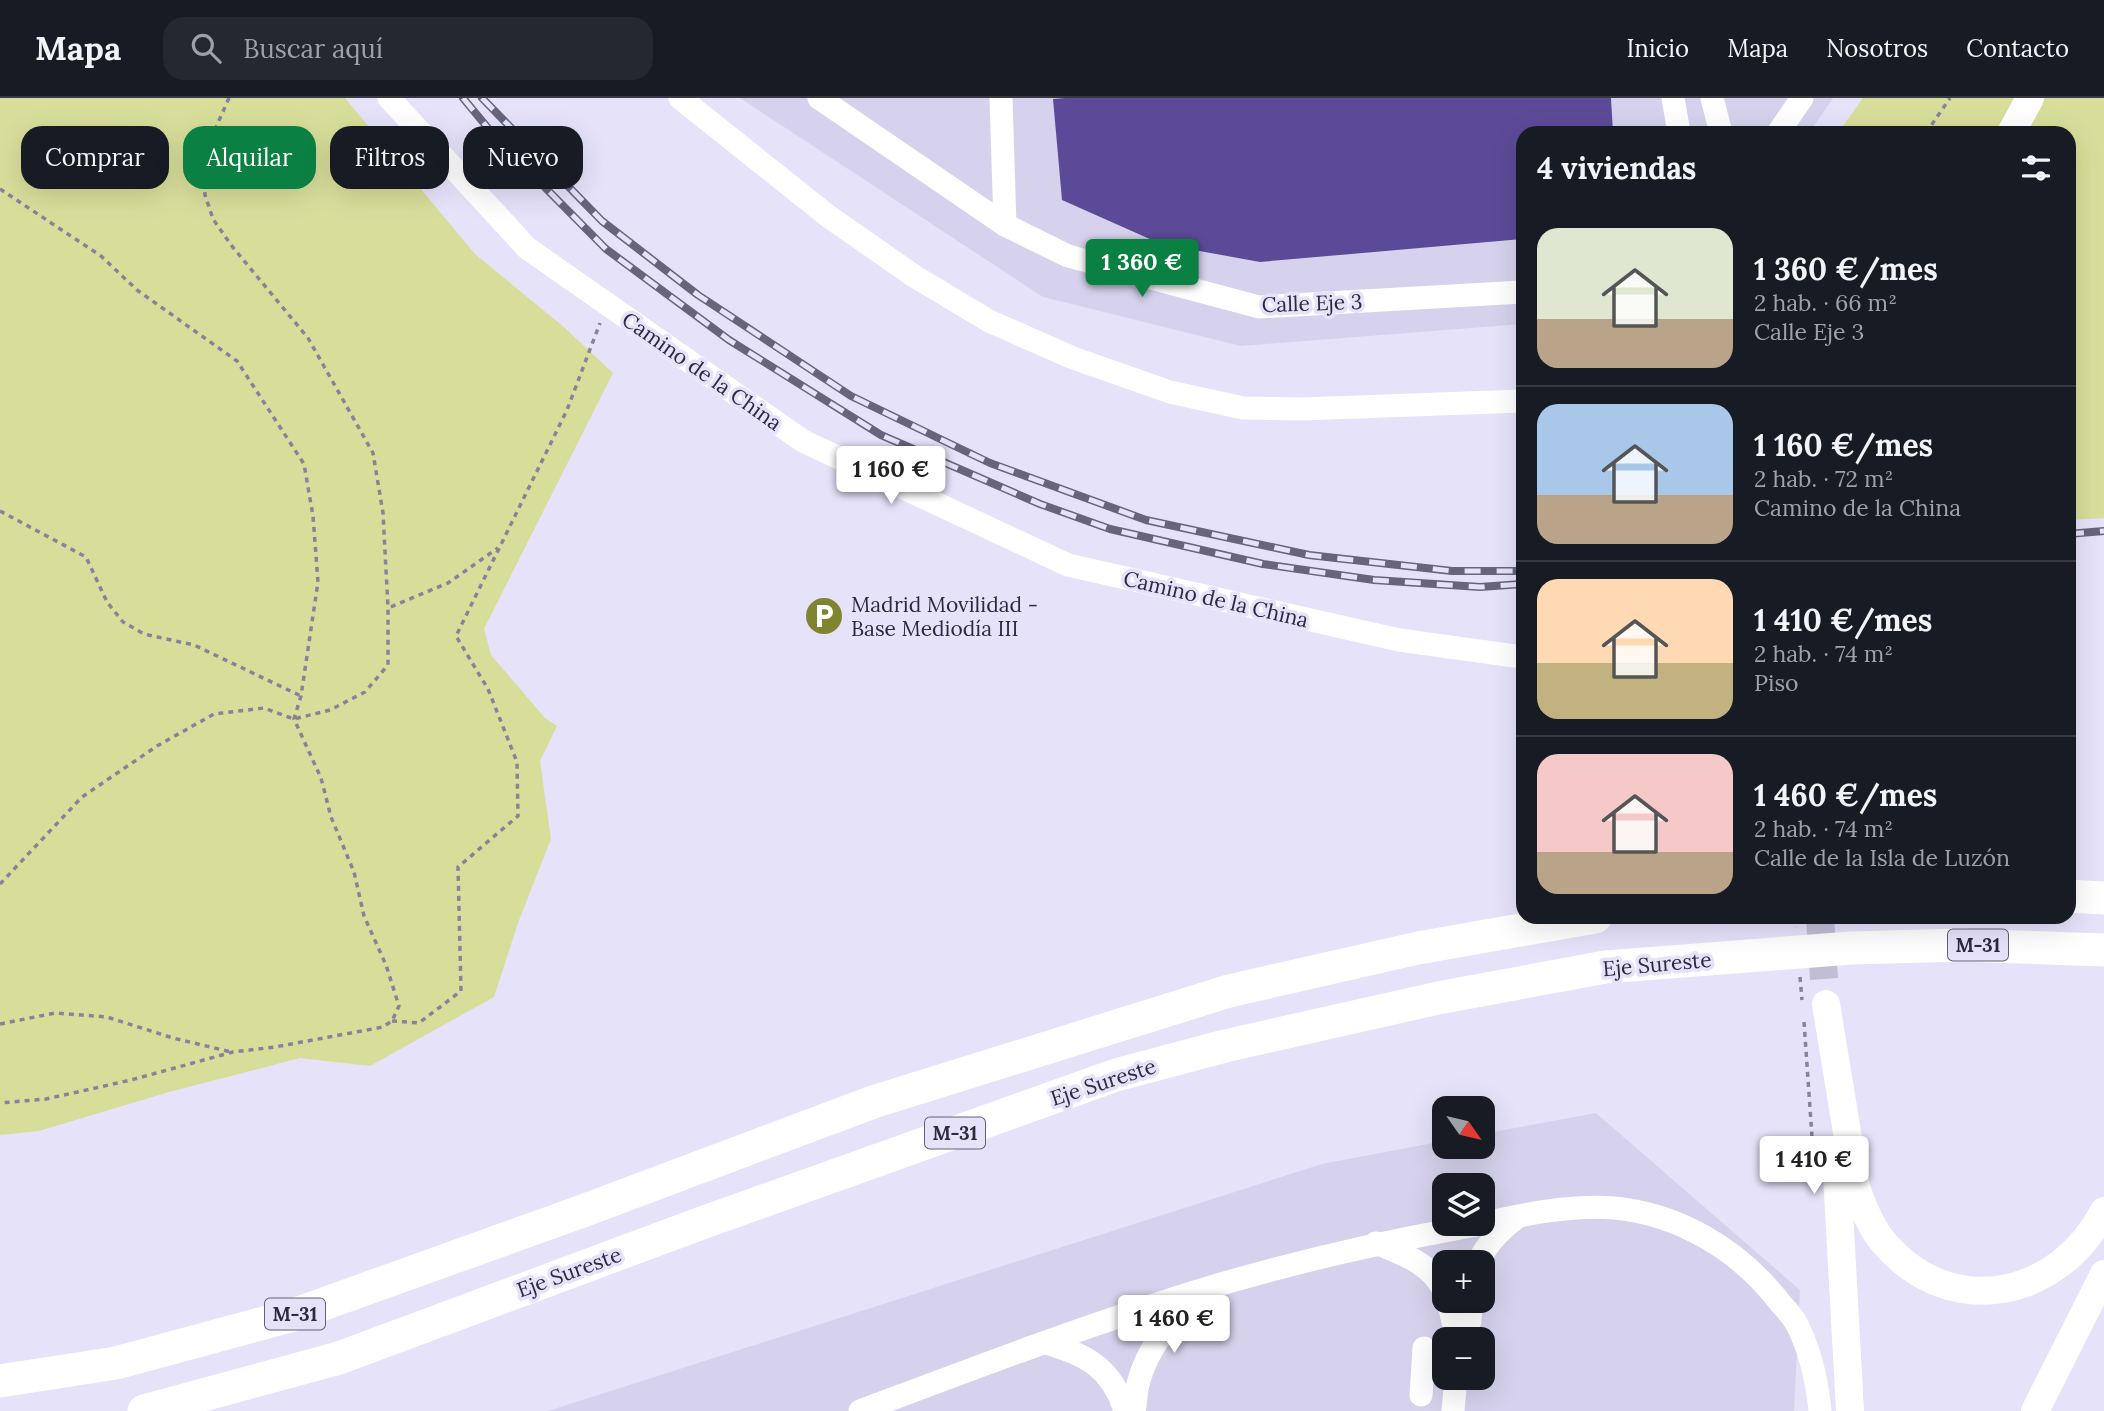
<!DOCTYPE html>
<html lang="es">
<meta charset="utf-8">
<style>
body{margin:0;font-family:Lora,serif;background:#242831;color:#f1f3f6;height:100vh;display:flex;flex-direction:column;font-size:26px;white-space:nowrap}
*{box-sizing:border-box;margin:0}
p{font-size:23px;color:#9ea1a6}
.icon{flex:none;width:38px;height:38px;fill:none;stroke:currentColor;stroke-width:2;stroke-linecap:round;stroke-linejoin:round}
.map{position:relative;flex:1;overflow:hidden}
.side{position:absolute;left:1516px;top:28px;width:560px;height:798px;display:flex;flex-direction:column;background:#171b24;border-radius:21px;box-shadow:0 7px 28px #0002}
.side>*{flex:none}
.hud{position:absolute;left:21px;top:28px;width:665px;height:63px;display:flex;gap:14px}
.needle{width:46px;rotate:124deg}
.buttons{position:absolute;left:1432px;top:998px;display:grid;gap:14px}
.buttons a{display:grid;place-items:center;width:63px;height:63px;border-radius:14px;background:#171b24;box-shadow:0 7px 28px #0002;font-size:35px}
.price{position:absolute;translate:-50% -60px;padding:0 16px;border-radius:7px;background:#fff;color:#222;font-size:23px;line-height:46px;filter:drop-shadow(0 2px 4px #0008)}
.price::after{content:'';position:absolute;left:50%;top:42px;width:21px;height:16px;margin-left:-10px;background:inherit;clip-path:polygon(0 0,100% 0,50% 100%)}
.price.active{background:#0b8043;color:#fff}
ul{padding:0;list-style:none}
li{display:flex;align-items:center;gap:21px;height:175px;padding:0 21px}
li+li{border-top:2px solid #363941}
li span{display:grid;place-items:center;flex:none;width:196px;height:140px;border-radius:21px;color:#555}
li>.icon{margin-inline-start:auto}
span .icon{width:84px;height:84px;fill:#fffc;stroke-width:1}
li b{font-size:30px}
h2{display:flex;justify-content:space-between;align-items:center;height:84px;padding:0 21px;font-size:30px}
.tag{padding:0 24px;border-radius:21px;background:#171b24;box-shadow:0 7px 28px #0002;font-size:24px;line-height:63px}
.tag.active{background:#0b8043;color:#fff}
header{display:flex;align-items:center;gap:42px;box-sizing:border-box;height:98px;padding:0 35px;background:#171b24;border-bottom:2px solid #363941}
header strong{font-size:33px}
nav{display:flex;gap:38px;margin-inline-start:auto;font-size:24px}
.search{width:490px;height:63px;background:#242831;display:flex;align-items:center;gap:18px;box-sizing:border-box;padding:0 24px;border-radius:21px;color:#9ea1a6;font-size:26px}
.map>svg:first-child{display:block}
.built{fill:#d6d2ed;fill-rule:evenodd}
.green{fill:#d8de9a}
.building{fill:#5c4a98}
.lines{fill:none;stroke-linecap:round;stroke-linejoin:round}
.major-tunnel{stroke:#c0bdd5;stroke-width:28;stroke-dasharray:28 14;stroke-linecap:butt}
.path{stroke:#87839a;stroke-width:3.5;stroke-dasharray:5 5;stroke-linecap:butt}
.minor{stroke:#fff;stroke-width:23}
.major{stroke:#fff;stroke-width:28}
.highway{stroke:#fff;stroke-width:33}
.rail-casing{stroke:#68647b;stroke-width:8}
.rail{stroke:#e5e2fa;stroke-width:5;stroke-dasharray:16;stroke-linecap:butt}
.labels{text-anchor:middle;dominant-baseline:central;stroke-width:7;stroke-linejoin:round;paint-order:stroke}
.shield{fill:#e5e2fa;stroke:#646077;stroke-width:2}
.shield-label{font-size:19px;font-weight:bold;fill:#2d293f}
.street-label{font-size:21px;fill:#2d293f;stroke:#e5e2fa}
.poi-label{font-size:21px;fill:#2d293f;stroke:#e5e2fa;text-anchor:start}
</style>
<header>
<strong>Mapa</strong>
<div class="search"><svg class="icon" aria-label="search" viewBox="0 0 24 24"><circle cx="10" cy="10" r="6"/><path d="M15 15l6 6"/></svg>Buscar aquí</div>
<nav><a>Inicio</a><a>Mapa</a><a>Nosotros</a><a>Contacto</a></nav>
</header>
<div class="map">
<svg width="2104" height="1313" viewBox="0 0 2104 1313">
<rect width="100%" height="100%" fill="#e5e2fa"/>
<g class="built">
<polygon points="740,0 1833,0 1809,35 1522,35 1522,226 1241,248 1043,199"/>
<path d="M1596,1015L1800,1192L1794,1313H548L1322,1066L1444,1043V1048H1482V1036ZM1444,1087H1482V1125H1444ZM1444,1164H1482V1202H1444ZM1444,1241H1482V1279H1444Z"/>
</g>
<g class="green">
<polygon points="0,0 345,0 475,156 565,230 613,275 484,531 491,557 545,620 557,628 540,663 551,741 518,825 494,899 370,968 300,960 169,994 39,1033 0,1037"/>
<polygon points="1863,0 2104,0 2104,420 2069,422 2068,35 1838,35"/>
</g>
<polygon class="building" points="1065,0 1611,0 1613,35 1522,35 1522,141 1260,164 1161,146 1062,102 1053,1"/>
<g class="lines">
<polyline class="major-tunnel" points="1820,819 1824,881"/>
<g class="path">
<polyline points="229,0 202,61 205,97 213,121 231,147 308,240 373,355 383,415 388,510"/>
<polyline points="1926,35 1950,0"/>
<polyline points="0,91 101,158 137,192 237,263 304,366 313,418 318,484 301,598 294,621 321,680 331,719 354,774 364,818 386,867 399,908 392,923 383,929 275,949 233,954 131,982 46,1001 0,1005"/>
<polyline points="0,413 86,459 107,504 123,524 144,536 194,547 301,598"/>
<polyline points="0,786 82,699 157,648 214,616 264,610 294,621 330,612 365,594 388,567 388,510 448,485 498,450"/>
<polyline points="1796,819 1797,829"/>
<polyline points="1800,879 1802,902"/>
<polyline points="392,923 419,925 461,893 458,769 518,718 517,664 488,591 456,538 567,312 600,225"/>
<polyline points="1804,924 1813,1053"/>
<polyline points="0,926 55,915 107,919 173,940 231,954"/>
</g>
<g class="minor">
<polyline points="389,0 527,150 803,343 1068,467 1399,542 1522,559"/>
<polyline points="680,0 828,118 914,178 989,223 1073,260 1170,294 1243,310 1303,311 1522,303"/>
<polyline points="819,0 1005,127 1068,158 1259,209 1522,194"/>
<polyline points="1001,0 1005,127"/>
<polyline points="1673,0 1679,35"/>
<polyline points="1712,0 1721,35"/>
<polyline points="1778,35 1802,0"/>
<path d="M1376,1145C1402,1156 1431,1165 1444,1193"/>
<path d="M1478,1164C1488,1145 1499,1133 1516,1120"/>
<polyline points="1448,1202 1457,1241"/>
<polyline points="1462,1241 1470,1223 1471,1202"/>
<path d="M1045,1245C1086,1256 1112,1270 1125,1313"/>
<polyline points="1421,1297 1424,1250"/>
<path d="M860,1313C972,1271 1084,1228 1198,1193C1282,1167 1369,1147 1455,1131C1506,1121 1561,1106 1614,1110C1680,1116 1741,1153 1781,1206C1786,1211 1791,1217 1795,1223C1810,1250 1817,1283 1820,1313"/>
<path d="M1134,1313C1136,1304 1136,1295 1138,1286C1147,1249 1172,1222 1197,1195"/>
<polyline points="1453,1313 1456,1279"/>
</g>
<g class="major">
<polyline points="2011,35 2030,0"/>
<path d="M1826,906L1856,1089C1863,1110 1871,1130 1885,1146C1952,1223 2059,1200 2104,1113"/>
<polyline points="1836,1058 1850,1313"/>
<polyline points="2035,1313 2104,1176"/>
</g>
<g class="highway">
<polyline points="2068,798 2104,800"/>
<polyline points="0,1283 116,1265 293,1217 580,1114 873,1004 1229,893 1418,850 1595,819"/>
<polyline points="144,1313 339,1260 699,1126 1116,977 1225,948 1438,900 1605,869 1851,850 1962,847 2104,852"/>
</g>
<defs>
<g id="rail">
<polyline points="463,0 497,41 606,151 729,242 881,337 1040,406 1110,431 1263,466 1374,482 1480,489 1522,486"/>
<polyline points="482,0 602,123 698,197 851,298 990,365 1146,422 1309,457 1452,473 1522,473"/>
<polyline points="2068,436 2104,433"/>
</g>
</defs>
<use href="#rail" class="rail-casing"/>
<use href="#rail" class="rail"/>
</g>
<defs>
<symbol id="parking-disc" viewBox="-11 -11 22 22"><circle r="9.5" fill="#80842e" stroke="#e5e2fa"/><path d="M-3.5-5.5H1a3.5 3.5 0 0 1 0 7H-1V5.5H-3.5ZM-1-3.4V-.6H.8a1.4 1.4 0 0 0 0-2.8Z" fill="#fff"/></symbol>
</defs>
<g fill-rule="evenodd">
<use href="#parking-disc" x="802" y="496" width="44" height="44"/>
</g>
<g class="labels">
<g class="shield">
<rect x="1948" y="831.5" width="60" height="31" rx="5"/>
<rect x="925" y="1019.5" width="60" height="31" rx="5"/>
<rect x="265" y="1200.5" width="60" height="31" rx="5"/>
</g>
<g class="shield-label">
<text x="1978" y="847">M-31</text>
<text x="955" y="1035">M-31</text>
<text x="295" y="1216">M-31</text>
</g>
<g class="street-label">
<text transform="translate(1312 205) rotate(-2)">Calle Eje 3</text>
<text transform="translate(702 273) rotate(35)">Camino de la China</text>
<text transform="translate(1216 501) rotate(13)">Camino de la China</text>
<text transform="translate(1657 866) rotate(-5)">Eje Sureste</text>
<text transform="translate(1103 984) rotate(-18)">Eje Sureste</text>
<text transform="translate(569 1174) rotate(-20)">Eje Sureste</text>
</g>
<g class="poi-label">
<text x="851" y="506">Madrid Movilidad -<tspan x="851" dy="24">Base Mediodía III</tspan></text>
</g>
</g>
</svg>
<div class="buttons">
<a><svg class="needle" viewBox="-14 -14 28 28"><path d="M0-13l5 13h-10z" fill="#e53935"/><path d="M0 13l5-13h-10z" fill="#9ea1a6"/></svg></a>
<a><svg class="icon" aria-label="layers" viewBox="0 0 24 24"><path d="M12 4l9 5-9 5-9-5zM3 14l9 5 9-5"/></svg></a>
<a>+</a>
<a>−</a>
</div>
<b class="price active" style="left:1142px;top:201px">1 360 €</b>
<b class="price" style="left:891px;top:408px">1 160 €</b>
<b class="price" style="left:1814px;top:1098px">1 410 €</b>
<b class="price" style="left:1174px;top:1257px">1 460 €</b>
<div class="hud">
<a class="tag">Comprar</a>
<a class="tag active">Alquilar</a>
<a class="tag">Filtros</a>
<a class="tag">Nuevo</a>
</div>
<section class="side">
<h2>4 viviendas<svg class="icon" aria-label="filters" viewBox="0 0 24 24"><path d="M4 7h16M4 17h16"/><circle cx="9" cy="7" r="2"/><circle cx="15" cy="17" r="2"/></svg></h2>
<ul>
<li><span style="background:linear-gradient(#dfe7d0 65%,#b9a48a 0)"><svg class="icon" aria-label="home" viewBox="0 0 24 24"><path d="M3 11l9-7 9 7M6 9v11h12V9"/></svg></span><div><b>1 360 €/mes</b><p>2 hab. · 66 m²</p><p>Calle Eje 3</p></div></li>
<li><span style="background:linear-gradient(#a9c7e8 65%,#b9a48a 0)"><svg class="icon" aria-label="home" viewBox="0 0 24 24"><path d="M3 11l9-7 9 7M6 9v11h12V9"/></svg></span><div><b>1 160 €/mes</b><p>2 hab. · 72 m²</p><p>Camino de la China</p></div></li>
<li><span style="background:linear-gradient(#ffd9b3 60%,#c2b280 0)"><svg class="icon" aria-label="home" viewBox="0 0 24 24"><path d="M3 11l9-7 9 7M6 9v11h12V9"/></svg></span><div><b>1 410 €/mes</b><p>2 hab. · 74 m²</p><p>Piso</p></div></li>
<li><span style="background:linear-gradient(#f6c9c9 70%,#b9a48a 0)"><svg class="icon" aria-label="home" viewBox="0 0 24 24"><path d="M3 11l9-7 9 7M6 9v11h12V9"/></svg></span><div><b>1 460 €/mes</b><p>2 hab. · 74 m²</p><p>Calle de la Isla de Luzón</p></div></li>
</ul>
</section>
</div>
